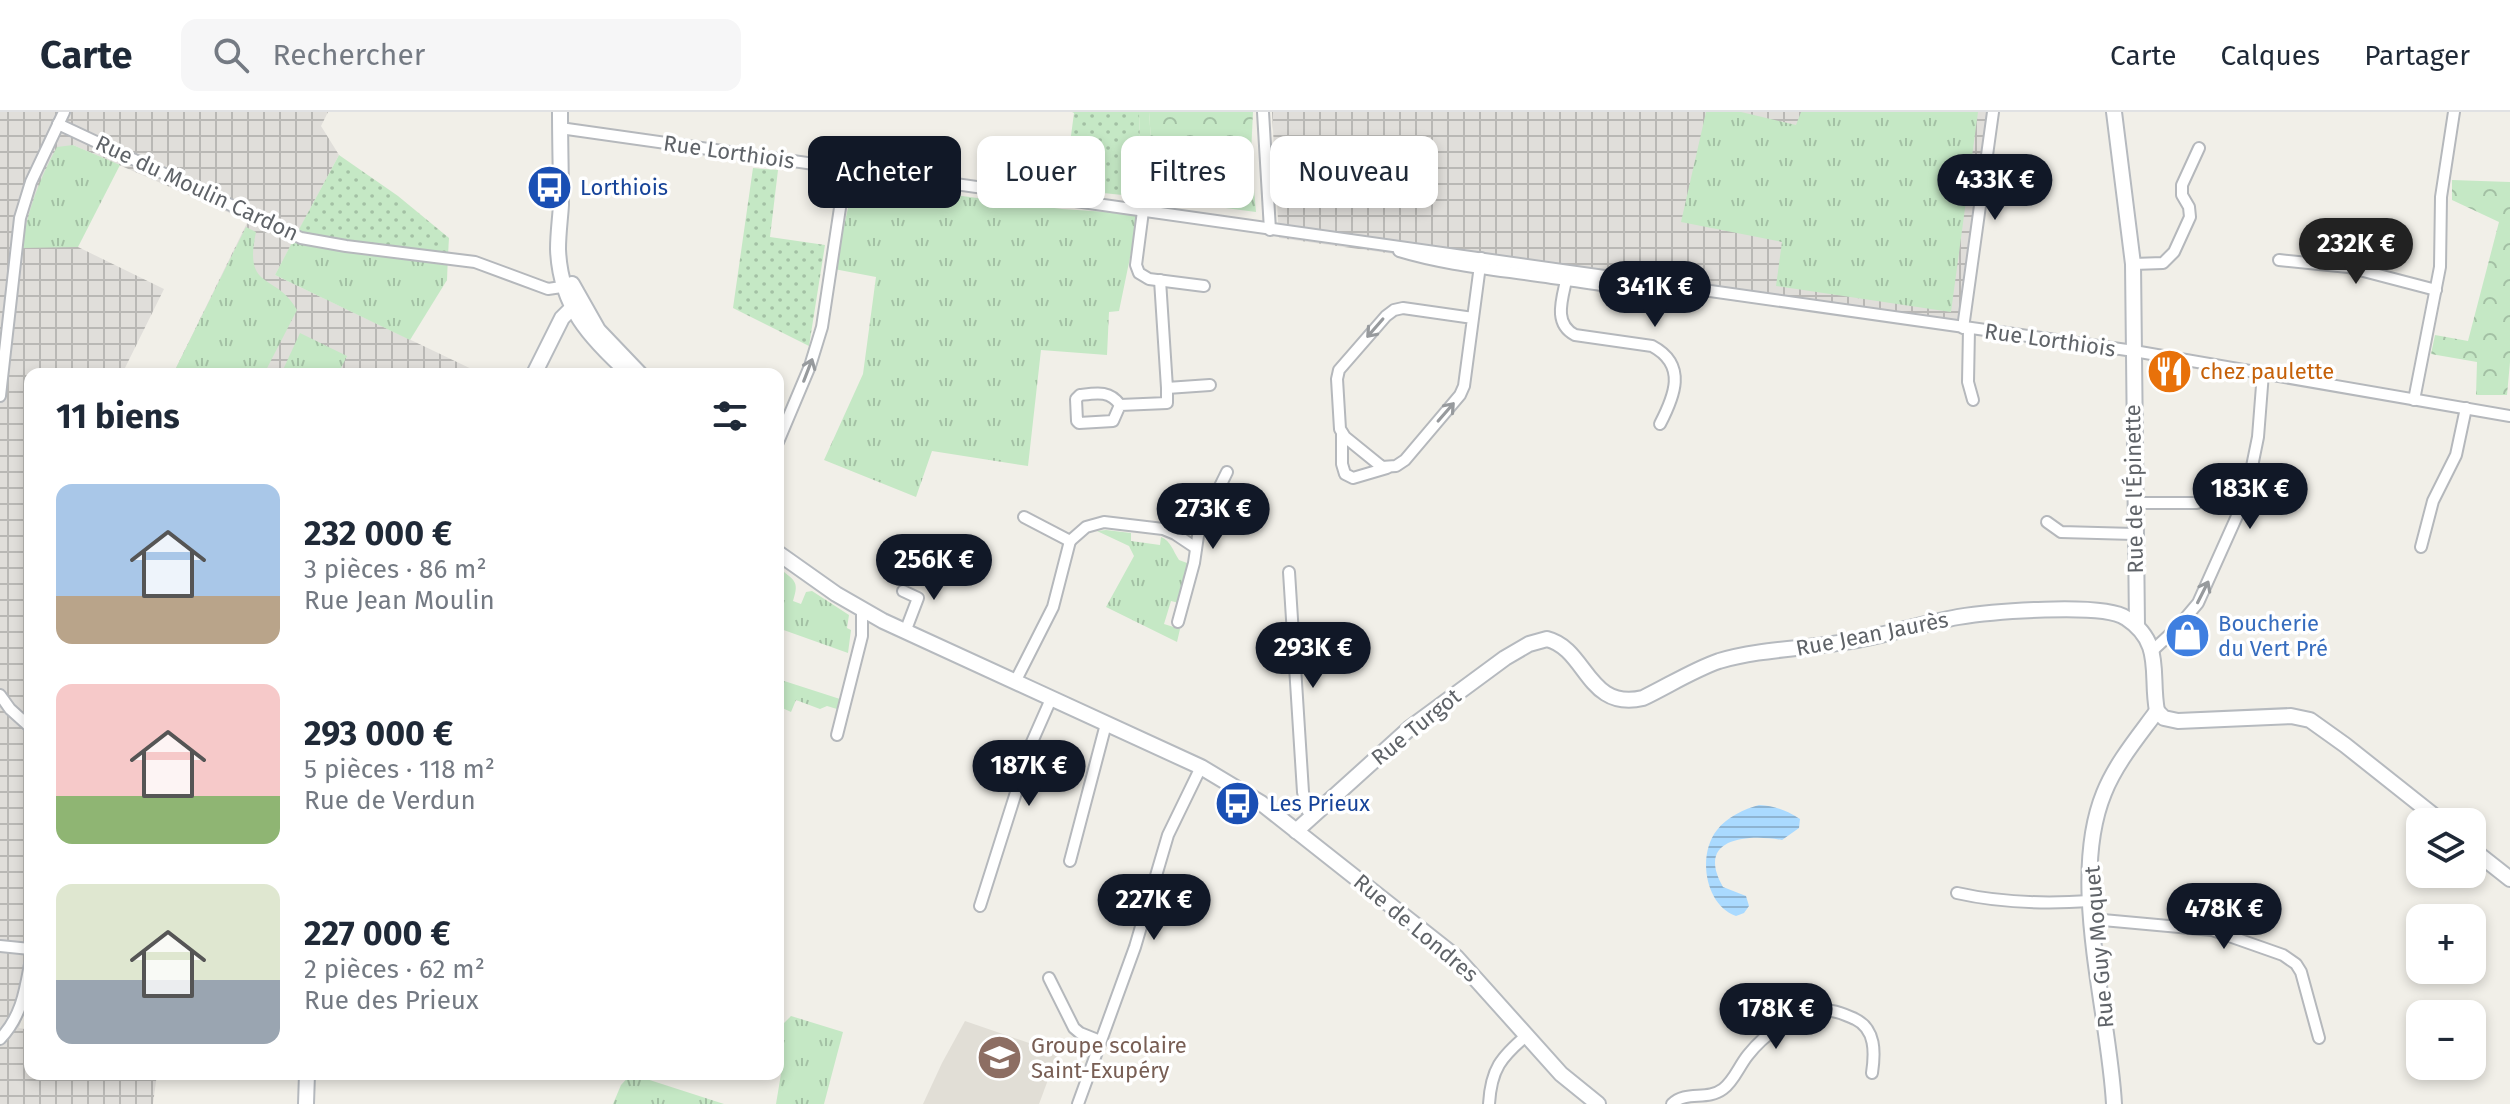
<!DOCTYPE html>
<html lang="fr">
<meta charset="utf-8">
<style>
body{margin:0;font-family:"Fira Sans",sans-serif;background:#f6f6f7;color:#1f2937;height:100vh;display:flex;flex-direction:column;font-size:30px;white-space:nowrap}
*{box-sizing:border-box;margin:0}
p{font-size:26px;color:#747a83}
.icon{flex:none;width:44px;height:44px;fill:none;stroke:currentColor;stroke-width:2;stroke-linecap:round;stroke-linejoin:round}
.map{position:relative;flex:1;overflow:hidden}
.panel{position:absolute;left:24px;top:256px;width:760px;height:712px;display:flex;flex-direction:column;background:#fff;border-radius:16px;box-shadow:0 4px 12px #0003}
.panel>*{flex:none}
.guide{position:absolute;left:808px;top:24px;width:760px;height:72px;display:flex;gap:16px}
.tools{position:absolute;left:2406px;top:696px;display:grid;gap:16px}
.tools a{display:grid;place-items:center;width:80px;height:80px;border-radius:16px;background:#fff;box-shadow:0 4px 12px #0003;font-size:40px}
.price{position:absolute;translate:-50% -68px;padding:0 18px;border-radius:28px;background:#111827;color:#fff;font-size:26px;line-height:52px;filter:drop-shadow(0 2px 4px #0008)}
.price::after{content:'';position:absolute;left:50%;top:48px;width:24px;height:18px;margin-left:-12px;background:inherit;clip-path:polygon(0 0,100% 0,50% 100%)}
.price.current{background:#222;color:#fff}
ul{padding:0;list-style:none}
li{display:flex;align-items:center;gap:24px;height:200px;padding:0 32px}
li span{display:grid;place-items:center;flex:none;width:224px;height:160px;border-radius:16px;color:#555}
li>.icon{margin-inline-start:auto}
span .icon{width:96px;height:96px;fill:#fffc;stroke-width:1}
li b{font-size:34px}
h2{display:flex;justify-content:space-between;align-items:center;height:96px;padding:0 32px;font-size:34px}
.pill{padding:0 28px;border-radius:16px;background:#fff;box-shadow:0 4px 12px #0003;font-size:28px;line-height:72px}
.pill.current{background:#111827;color:#fff}
header{display:flex;align-items:center;gap:48px;box-sizing:border-box;height:112px;padding:0 40px;background:#fff;border-bottom:2px solid #e0e1e3}
header strong{font-size:38px}
nav{display:flex;gap:44px;margin-inline-start:auto;font-size:28px}
.search{width:560px;height:72px;background:#f6f6f7;display:flex;align-items:center;gap:20px;box-sizing:border-box;padding:0 28px;border-radius:16px;color:#747a83;font-size:30px}
.map>svg:first-child{display:block}
.industrial{fill:url(#industrial-grid)}
.education{fill:#e1ded6}
.grass{fill:url(#grass-tufts)}
.forest{fill:url(#forest-crowns)}
.garden{fill:url(#garden-dots)}
.water{fill:url(#water-rules)}
.lines{fill:none;stroke-linecap:round;stroke-linejoin:round}
.street-casing{stroke:#b5b8bc;stroke-width:14}
.secondary-casing{stroke:#b6babf;stroke-width:18}
.street{stroke:#fff;stroke-width:10}
.secondary{stroke:#fff;stroke-width:14}
.oneway{stroke:#979a9d}
.labels{text-anchor:middle;dominant-baseline:central;stroke-width:7;stroke-linejoin:round;paint-order:stroke}
.street-label{font-size:22px;fill:#5f6368;stroke:#fff}
.transit-label{font-size:22px;fill:#164399;stroke:#fff;text-anchor:start}
.food-label{font-size:22px;fill:#c56008;stroke:#fff;text-anchor:start}
.shop-label{font-size:22px;fill:#366cbe;stroke:#fff;text-anchor:start}
.education-label{font-size:22px;fill:#785e54;stroke:#fff;text-anchor:start}
</style>
<header>
<strong>Carte</strong>
<div class="search"><svg class="icon" aria-label="search" viewBox="0 0 24 24"><circle cx="10" cy="10" r="6"/><path d="M15 15l6 6"/></svg>Rechercher</div>
<nav><a>Carte</a><a>Calques</a><a>Partager</a></nav>
</header>
<div class="map">
<svg width="2510" height="992" viewBox="0 0 2510 992">
<defs>
<pattern id="industrial-grid" width="8" height="8" patternUnits="userSpaceOnUse" patternTransform="scale(2)"><rect width="8" height="8" fill="#e0deda"/><path d="M0 4h8M4 0v8" fill="none" stroke="#b9b8b5"/></pattern>
<pattern id="grass-tufts" width="24" height="20" patternUnits="userSpaceOnUse" patternTransform="scale(2)"><rect width="24" height="20" fill="#c5e8c5"/><path d="M3 7l-1-3M5 7V3M7 7l1-3M15 17l-1-3M17 17v-4M19 17l1-3" fill="none" stroke="#a3c0a4"/></pattern>
<pattern id="forest-crowns" width="20" height="18" patternUnits="userSpaceOnUse" patternTransform="scale(2)"><rect width="20" height="18" fill="#c5e8c5"/><path d="M2 6a3 3 0 1 1 6 0M12 15a3 3 0 1 1 6 0" fill="none" stroke="#a3c0a4"/></pattern>
<pattern id="garden-dots" width="8" height="8" patternUnits="userSpaceOnUse" patternTransform="scale(2)"><rect width="8" height="8" fill="#c5e8c5"/><path d="M2 2h.1M6 6h.1" fill="none" stroke="#a3c0a4" stroke-width="1.8" stroke-linecap="round"/></pattern>
<pattern id="water-rules" width="6" height="5" patternUnits="userSpaceOnUse" patternTransform="scale(2)"><rect width="6" height="5" fill="#aadaff"/><path d="M0 2.5h6" fill="none" stroke="#8eb4d2"/></pattern>
</defs>
<rect width="100%" height="100%" fill="#f1efe8"/>
<g class="industrial">
<polygon points="0,0 328,0 321,14 339,43 275,163 482,262 173,262 248,109 73,33 56,135 78,135 164,177 122,262 30,262 30,881 19,916 30,918 30,962 157,962 153,992 0,992"/>
<polygon points="1272,0 1999,0 1966,221 1279,126"/>
</g>
<polygon class="education" points="965,909 1058,941 1039,992 923,992 942,951"/>
<g class="grass">
<polygon points="1139,0 1149,0 1152,42 1251,42 1256,100 1142,85"/>
<polygon points="1706,0 1741,0 1796,13 1801,0 1978,0 1951,200 1776,174 1782,130 1681,110"/>
<path d="M73,33L120,53L78,135L22,136C27,99 39,68 57,35Z"/>
<polygon points="854,70 1062,97 1139,102 1119,199 1109,200 1107,243 1041,238 1028,354 932,339 916,385 824,348 863,262 876,165 834,157"/>
<path d="M246,115L256,120C243,180 276,160 297,198L264,262H173Z"/>
<polygon points="297,121 448,143 447,168 410,228 275,163"/>
<polygon points="300,221 347,244 338,262 281,262"/>
<path d="M1106,418L1131,421V429L1160,433L1161,425C1171,429 1173,439 1179,448L1187,451L1189,457L1179,491L1171,489L1164,512L1180,517L1177,530L1106,495L1134,444L1129,434L1097,419Z"/>
<path d="M778,455C794,469 800,468 793,489L801,492L806,480L812,479L849,503L847,516L851,518L848,541L778,516Z"/>
<polygon points="778,567 840,587 837,597 827,594 820,597 796,588 791,600 778,594"/>
<polygon points="791,904 843,920 824,992 776,992 781,962 778,961 778,914 781,914"/>
<polygon points="631,962 724,992 613,992 621,973"/>
</g>
<g class="forest">
<polygon points="1149,0 1253,0 1251,42 1152,42"/>
<polygon points="2452,68 2510,70 2510,250 2507,283 2476,283 2477,250 2431,242 2435,223 2468,229 2499,110 2452,88"/>
</g>
<g class="garden">
<polygon points="1072,0 1139,0 1142,85 1064,77 1074,1"/>
<polygon points="339,43 398,84 449,126 448,143 318,126 297,121"/>
<polygon points="753,56 778,58 770,125 825,133 809,234 733,196"/>
</g>
<path class="water" d="M1759,693C1775,694 1786,698 1800,707L1799,716L1782,728C1747,722 1695,726 1723,775L1746,784L1749,794L1744,801L1736,804C1705,793 1697,743 1717,718C1727,705 1744,697 1759,693Z"/>
<g class="lines">
<defs>
<g id="street">
<polyline points="1263,0 1270,118"/>
<polyline points="58,12 301,126 346,134 475,150 548,177 568,174"/>
<polyline points="560,16 2134,239 2510,304"/>
<polyline points="1143,99 1136,153 1139,161 1149,167 1204,174"/>
<path d="M1399,139C1448,154 1501,158 1552,166C1601,172 1650,182 1700,183"/>
<polyline points="2279,148 2348,155 2436,178"/>
<polyline points="2133,152 2163,151 2174,140 2190,105 2189,95 2182,83 2182,73 2199,36"/>
<path d="M1567,164C1563,185 1552,211 1575,223L1652,234C1688,253 1674,285 1660,312"/>
<polyline points="1160,168 1167,276 1210,273"/>
<polyline points="1473,206 1403,196 1394,198 1386,204 1339,258 1337,267 1340,317 1345,325 1382,355 1396,354 1405,348 1460,283 1464,274 1481,146"/>
<polyline points="1963,216 1993,0"/>
<polyline points="1969,217 1968,270 1973,288"/>
<polyline points="0,284 20,106 31,70 64,0"/>
<polyline points="2414,288 2440,155 2441,85 2454,0"/>
<path d="M1120,293L1113,309L1079,311L1077,309L1076,287L1080,283C1096,281 1110,278 1120,293L1167,291V276"/>
<polyline points="1342,321 1342,352 1345,362 1353,366 1387,356"/>
<polyline points="778,330 810,254 822,215 846,56"/>
<polyline points="2134,391 2197,391"/>
<polyline points="1024,405 1070,429 1086,415 1104,410 1163,417 1175,422 1196,436"/>
<polyline points="2047,410 2061,420 2134,422"/>
<polyline points="2421,435 2433,389 2456,343 2466,296"/>
<polyline points="1289,460 1303,680 1307,698 1312,705"/>
<polyline points="903,479 918,486 905,520"/>
<polyline points="1178,510 1194,451 1199,417 1227,360"/>
<polyline points="2152,539 2177,516 2198,491 2246,384 2258,325 2263,261"/>
<polyline points="1015,570 1053,495 1070,429"/>
<polyline points="0,583 10,597 30,615"/>
<polyline points="837,623 862,524 862,498"/>
<polyline points="1070,749 1106,612"/>
<path d="M1957,781C2001,791 2045,792 2090,789"/>
<polyline points="980,794 1032,630 1051,587"/>
<polyline points="2092,807 2212,818 2283,843 2296,852 2301,860 2319,926"/>
<polyline points="0,834 30,837"/>
<polyline points="1049,866 1074,916 1080,921 1100,929"/>
<path d="M0,927C21,905 25,880 30,852"/>
<polyline points="1078,992 1135,835 1168,723 1201,655"/>
<path d="M1489,992C1491,957 1501,945 1527,923"/>
<path d="M1672,992C1686,978 1707,989 1723,977C1734,969 1739,954 1748,943C1766,920 1802,895 1832,899C1840,900 1848,904 1855,907C1876,917 1875,941 1872,961"/>
</g>
<g id="secondary">
<path d="M560,0C560,31 561,62 561,93C560,108 558,122 558,137C560,194 590,226 630,262"/>
<polyline points="2114,0 2133,152 2137,514"/>
<polyline points="572,172 598,218 640,262"/>
<polyline points="534,262 562,206 577,191"/>
<polyline points="778,441 836,482 883,509 1201,655 1261,691 1456,845 1561,962 1598,992"/>
<polyline points="2157,599 2164,606 2178,609 2291,604 2310,608 2345,633 2442,710"/>
<path d="M1296,719L1410,616L1505,546L1529,532L1547,527C1587,537 1587,599 1643,586C1668,574 1693,558 1719,549C1759,537 1804,537 1845,530C1883,524 1920,512 1958,505C1988,500 2103,490 2126,506C2164,531 2150,562 2157,599"/>
<polyline points="2472,737 2510,767"/>
<polyline points="306,992 307,962"/>
<path d="M2114,992C2109,898 2068,769 2104,681C2116,651 2138,625 2157,599"/>
</g>
</defs>
<use href="#street" class="street-casing"/>
<use href="#secondary" class="secondary-casing"/>
<use href="#street" class="street"/>
<use href="#secondary" class="secondary"/>
</g>
<defs><path id="oneway-shaft" d="M-6 0H5M1.5-3L5.5 0L1.5 3" fill="none" stroke-width="1.6" stroke-linecap="round" stroke-linejoin="round" transform="scale(2)"/></defs>
<g class="oneway">
<use href="#oneway-shaft" transform="translate(1375 216) rotate(131)"/>
<use href="#oneway-shaft" transform="translate(808 258) rotate(-69)"/>
<use href="#oneway-shaft" transform="translate(1446 300) rotate(-49)"/>
<use href="#oneway-shaft" transform="translate(2203 480) rotate(-63)"/>
</g>
<defs>
<symbol id="bus-disc" viewBox="-11 -11 22 22"><circle r="9.5" fill="#1a4fb4" stroke="#fff"/><path d="M-5-6H5V4H4V6H2V4H-2V6H-4V4H-5ZM-3.5-4V0h7V-4ZM-3.5 1.2v1.5H-2V1.2ZM2 1.2v1.5H3.5V1.2Z" fill="#fff"/></symbol>
<symbol id="restaurant-disc" viewBox="-11 -11 22 22"><circle r="9.5" fill="#e8710a" stroke="#fff"/><path d="M-5-6h1v4h1v-4h1v4h1v-4h1v5L-1.5 .5V6h-2V.5L-5-1ZM5-6V6H3V1.5H1.5Q1.5-4 5-6Z" fill="#fff"/></symbol>
<symbol id="shop-disc" viewBox="-11 -11 22 22"><circle r="9.5" fill="#3f7fe0" stroke="#fff"/><path d="M-5-2.5h2.3a2.7 3.5 0 0 1 5.4 0H5L5.5 6h-11ZM-1.5-2.5h3a1.5 2.3 0 0 0-3 0Z" fill="#fff"/></symbol>
<symbol id="school-disc" viewBox="-11 -11 22 22"><circle r="9.5" fill="#8d6e63" stroke="#fff"/><path d="M0-5L7-2L0 1L-7-2ZM-4 1L0 2.5L4 1V4Q0 6-4 4Z" fill="#fff"/></symbol>
</defs>
<g fill-rule="evenodd">
<use href="#bus-disc" x="524" y="50" width="51" height="51"/>
<use href="#restaurant-disc" x="2144" y="234" width="51" height="51"/>
<use href="#shop-disc" x="2162" y="498" width="51" height="51"/>
<use href="#bus-disc" x="1212" y="666" width="51" height="51"/>
<use href="#school-disc" x="974" y="920" width="51" height="51"/>
</g>
<g class="labels">
<g class="street-label">
<text transform="translate(729 40) rotate(8)">Rue Lorthiois</text>
<text transform="translate(197 76) rotate(25)">Rue du Moulin Cardon</text>
<text transform="translate(2050 228) rotate(8)">Rue Lorthiois</text>
<text transform="translate(2134 377) rotate(-91)">Rue de l'Épinette</text>
<text transform="translate(1872 522) rotate(-11)">Rue Jean Jaurès</text>
<text transform="translate(1416 615) rotate(-39)">Rue Turgot</text>
<text transform="translate(1416 816) rotate(40)">Rue de Londres</text>
<text transform="translate(2099 835) rotate(-95)">Rue Guy Moquet</text>
</g>
<g class="transit-label">
<text x="580" y="75">Lorthiois</text>
<text x="1269" y="691">Les Prieux</text>
</g>
<g class="food-label">
<text x="2200" y="259">chez paulette</text>
</g>
<g class="shop-label">
<text x="2218" y="511">Boucherie<tspan x="2218" dy="25">du Vert Pré</tspan></text>
</g>
<g class="education-label">
<text x="1031" y="933">Groupe scolaire<tspan x="1031" dy="25">Saint-Exupéry</tspan></text>
</g>
</g>
</svg>
<div class="tools">
<a><svg class="icon" aria-label="layers" viewBox="0 0 24 24"><path d="M12 4l9 5-9 5-9-5zM3 14l9 5 9-5"/></svg></a>
<a>+</a>
<a>−</a>
</div>
<b class="price" style="left:1995px;top:110px">433K €</b>
<b class="price current" style="left:2356px;top:174px">232K €</b>
<b class="price" style="left:1655px;top:217px">341K €</b>
<b class="price" style="left:2250px;top:419px">183K €</b>
<b class="price" style="left:1213px;top:439px">273K €</b>
<b class="price" style="left:934px;top:490px">256K €</b>
<b class="price" style="left:1313px;top:578px">293K €</b>
<b class="price" style="left:1029px;top:696px">187K €</b>
<b class="price" style="left:1154px;top:830px">227K €</b>
<b class="price" style="left:2224px;top:839px">478K €</b>
<b class="price" style="left:1776px;top:939px">178K €</b>
<div class="guide">
<a class="pill current">Acheter</a>
<a class="pill">Louer</a>
<a class="pill">Filtres</a>
<a class="pill">Nouveau</a>
</div>
<section class="panel">
<h2>11 biens<svg class="icon" aria-label="filters" viewBox="0 0 24 24"><path d="M4 7h16M4 17h16"/><circle cx="9" cy="7" r="2"/><circle cx="15" cy="17" r="2"/></svg></h2>
<ul>
<li><span style="background:linear-gradient(#a9c7e8 70%,#b9a48a 0)"><svg class="icon" aria-label="home" viewBox="0 0 24 24"><path d="M3 11l9-7 9 7M6 9v11h12V9"/></svg></span><div><b>232 000 €</b><p>3 pièces · 86 m²</p><p>Rue Jean Moulin</p></div></li>
<li><span style="background:linear-gradient(#f6c9c9 70%,#8fb573 0)"><svg class="icon" aria-label="home" viewBox="0 0 24 24"><path d="M3 11l9-7 9 7M6 9v11h12V9"/></svg></span><div><b>293 000 €</b><p>5 pièces · 118 m²</p><p>Rue de Verdun</p></div></li>
<li><span style="background:linear-gradient(#dfe7d0 60%,#9aa5b1 0)"><svg class="icon" aria-label="home" viewBox="0 0 24 24"><path d="M3 11l9-7 9 7M6 9v11h12V9"/></svg></span><div><b>227 000 €</b><p>2 pièces · 62 m²</p><p>Rue des Prieux</p></div></li>
</ul>
</section>
</div>
